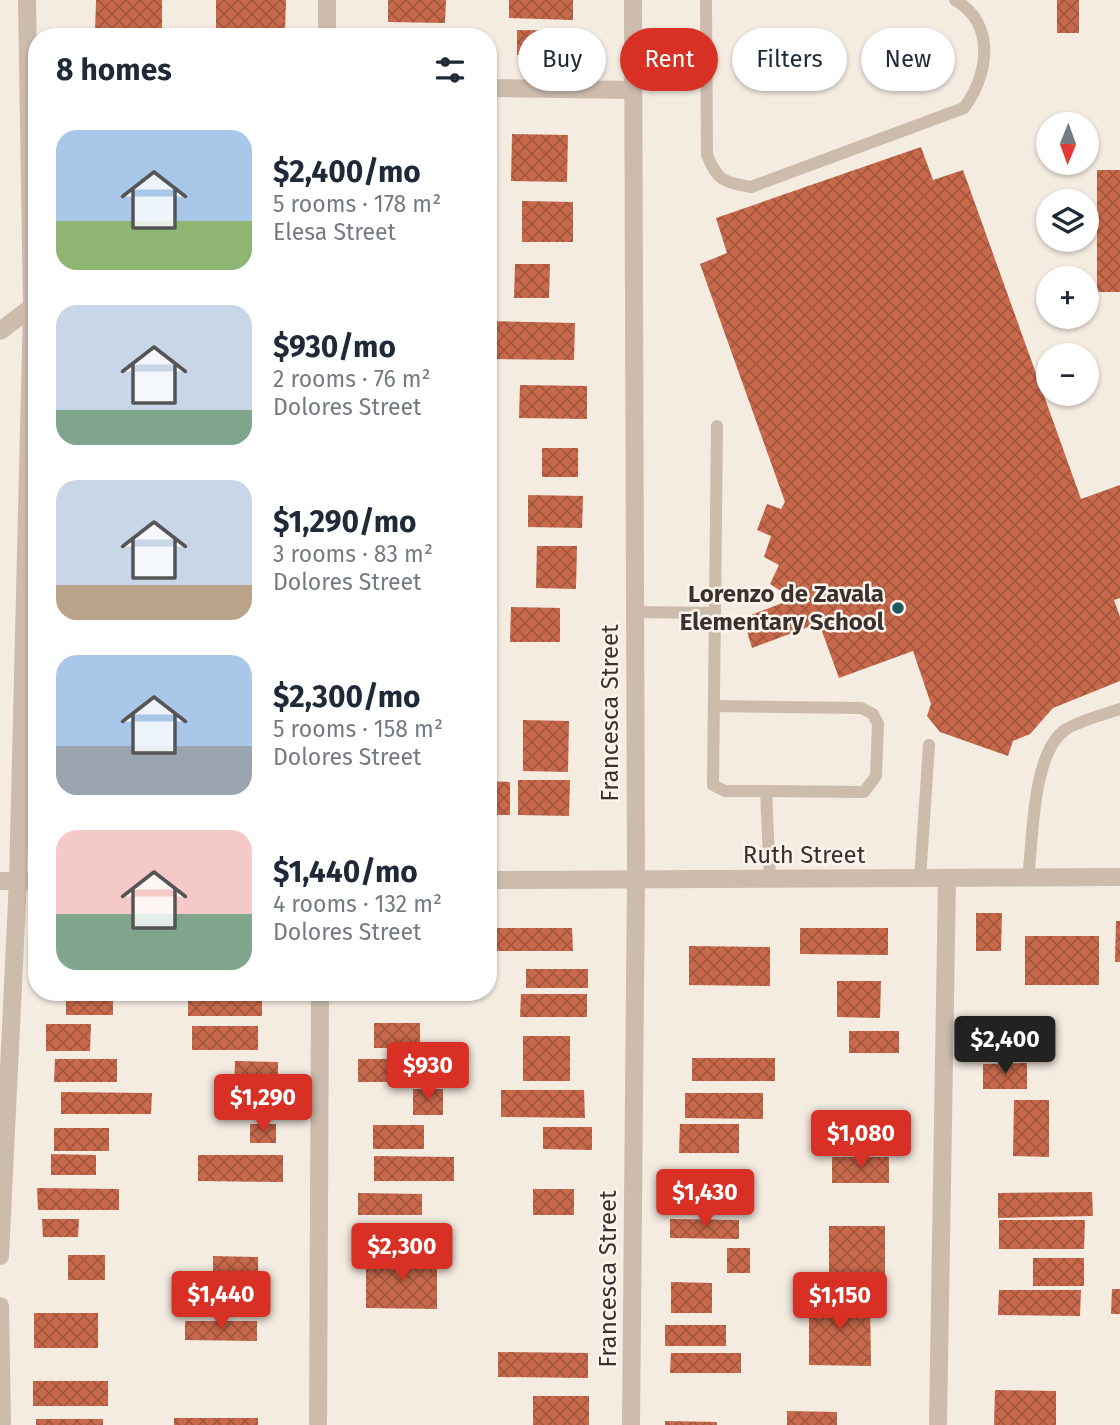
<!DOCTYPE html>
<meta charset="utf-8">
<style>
body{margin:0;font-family:"Fira Sans",sans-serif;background:#f2f2f3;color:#1f2937;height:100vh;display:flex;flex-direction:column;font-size:26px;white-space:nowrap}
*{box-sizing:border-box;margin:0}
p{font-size:23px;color:#747a83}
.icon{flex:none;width:38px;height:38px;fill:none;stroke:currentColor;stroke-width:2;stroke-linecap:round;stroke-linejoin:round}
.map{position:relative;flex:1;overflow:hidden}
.panel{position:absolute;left:28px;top:28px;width:469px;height:973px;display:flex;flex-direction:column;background:#fff;border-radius:28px;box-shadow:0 2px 5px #0004}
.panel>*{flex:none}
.banner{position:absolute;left:518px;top:28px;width:497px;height:63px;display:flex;gap:14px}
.needle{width:46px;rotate:181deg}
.buttons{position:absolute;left:1036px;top:112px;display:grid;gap:14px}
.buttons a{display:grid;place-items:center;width:63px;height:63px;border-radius:50%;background:#fff;box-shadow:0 2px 5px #0004;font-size:35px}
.price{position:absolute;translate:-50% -60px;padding:0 16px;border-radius:7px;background:#d93025;color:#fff;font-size:23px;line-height:46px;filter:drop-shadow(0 2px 4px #0008)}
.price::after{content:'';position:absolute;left:50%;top:42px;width:21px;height:16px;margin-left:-10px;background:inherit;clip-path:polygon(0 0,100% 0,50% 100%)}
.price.active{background:#222;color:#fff}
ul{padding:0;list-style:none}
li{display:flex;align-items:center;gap:21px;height:175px;padding:0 28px}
li span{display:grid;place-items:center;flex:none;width:196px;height:140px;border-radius:21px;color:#555}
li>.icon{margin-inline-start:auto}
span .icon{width:84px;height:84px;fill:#fffc;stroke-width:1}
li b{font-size:30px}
h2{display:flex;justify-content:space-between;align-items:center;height:84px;padding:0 28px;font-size:30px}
.chip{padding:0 24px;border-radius:32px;background:#fff;box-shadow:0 2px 5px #0004;font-size:24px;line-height:63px}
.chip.active{background:#d93025;color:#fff}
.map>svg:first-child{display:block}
.building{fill:url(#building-cross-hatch)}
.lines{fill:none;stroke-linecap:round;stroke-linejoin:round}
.lane{stroke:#cdbbac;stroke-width:12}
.street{stroke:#cdbbac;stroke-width:18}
.poi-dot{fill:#1f5a5e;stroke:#fbf5ee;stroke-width:2.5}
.labels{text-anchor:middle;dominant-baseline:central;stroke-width:5;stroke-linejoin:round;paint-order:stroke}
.poi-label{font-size:24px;font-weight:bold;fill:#3b302b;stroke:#fbf5ee;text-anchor:end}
.street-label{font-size:24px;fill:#3b302b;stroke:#fbf5ee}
</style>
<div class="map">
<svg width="1120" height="1425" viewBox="0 0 1120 1425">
<defs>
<pattern id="building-cross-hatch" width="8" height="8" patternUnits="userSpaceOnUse" patternTransform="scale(1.75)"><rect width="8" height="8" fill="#c8694b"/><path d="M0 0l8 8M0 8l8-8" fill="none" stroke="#a4573f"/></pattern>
</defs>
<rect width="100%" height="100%" fill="#f4ebe1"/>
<g class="building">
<polygon points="96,0 162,0 162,34 95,33"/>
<polygon points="216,0 286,0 285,31 216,30"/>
<polygon points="388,0 446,0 445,23 388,22"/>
<polygon points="509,0 573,0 573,20 509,18"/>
<rect x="1057" y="0" width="22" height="33"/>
<polygon points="379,28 449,29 449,37 379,37"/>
<polygon points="517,30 584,31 584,55 517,55"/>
<polygon points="512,134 568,135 567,182 511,181"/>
<polygon points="921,147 933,180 963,170 1081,499 1120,485 1120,598 1114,600 1120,617 1120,681 1053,708 1030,734 1013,741 1008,756 940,732 927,716 931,704 913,651 839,678 819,623 752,648 743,618 793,599 770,584 779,565 764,557 771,536 757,530 767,504 781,509 785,502 700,264 727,253 716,218"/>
<rect x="1097" y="170" width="23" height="122"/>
<polygon points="522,201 573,202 573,242 522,242"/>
<polygon points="515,264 550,264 549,298 514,298"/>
<polygon points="488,321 575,323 574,360 488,359"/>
<polygon points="520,385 587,386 587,419 519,418"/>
<rect x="542" y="448" width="36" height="29"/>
<polygon points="528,495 583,496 582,528 528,527"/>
<polygon points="537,546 577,546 576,589 536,588"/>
<polygon points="511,607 560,608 560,642 510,642"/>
<polygon points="523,720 569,721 568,772 523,771"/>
<polygon points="518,780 570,780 569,816 518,815"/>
<polygon points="488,781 510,782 510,815 488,815"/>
<polygon points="976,913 1002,913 1001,951 976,951"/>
<polygon points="1116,921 1120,921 1120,962 1115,962"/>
<polygon points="496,928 572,928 573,951 496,951"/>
<polygon points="800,928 888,928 888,955 800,954"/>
<rect x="1025" y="936" width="74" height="49"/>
<polygon points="689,946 770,947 770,986 689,985"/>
<rect x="526" y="969" width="62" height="19"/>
<polygon points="837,981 881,981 880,1018 837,1017"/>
<rect x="66" y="992" width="47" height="23"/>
<polygon points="521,994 587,994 587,1017 520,1017"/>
<polygon points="188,995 262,996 262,1016 188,1016"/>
<rect x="374" y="1023" width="46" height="25"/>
<polygon points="46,1024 91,1024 90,1051 46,1051"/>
<rect x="192" y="1026" width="66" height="24"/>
<rect x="849" y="1031" width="50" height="22"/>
<rect x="523" y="1036" width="47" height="45"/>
<rect x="692" y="1058" width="83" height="23"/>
<polygon points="55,1059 117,1059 117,1082 54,1082"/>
<rect x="358" y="1059" width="63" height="23"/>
<polygon points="235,1061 278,1062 278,1088 234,1088"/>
<polygon points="1027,1063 1027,1089 983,1089 983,1064"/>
<rect x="413" y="1089" width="30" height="26"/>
<polygon points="501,1090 584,1090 585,1118 501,1117"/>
<polygon points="61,1092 152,1093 151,1114 61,1114"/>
<polygon points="685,1093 763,1093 763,1119 685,1118"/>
<rect x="218" y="1097" width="54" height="19"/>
<polygon points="1014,1100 1049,1100 1049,1157 1013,1156"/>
<polygon points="863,1112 897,1112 896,1142 863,1142"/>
<rect x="250" y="1124" width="26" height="19"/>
<polygon points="680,1124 739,1124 739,1153 679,1153"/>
<rect x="373" y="1125" width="51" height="24"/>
<polygon points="543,1127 592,1127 592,1150 543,1149"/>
<rect x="54" y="1128" width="55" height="23"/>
<polygon points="51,1154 96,1155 96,1175 51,1175"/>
<polygon points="198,1155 283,1155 283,1182 198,1181"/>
<polygon points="374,1156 454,1157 454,1181 374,1181"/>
<rect x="832" y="1157" width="57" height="26"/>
<polygon points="682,1176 747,1177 747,1205 683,1204"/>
<polygon points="37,1188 119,1189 119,1210 38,1210"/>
<rect x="533" y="1189" width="41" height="26"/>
<polygon points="1092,1192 1093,1216 998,1218 998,1193"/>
<polygon points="358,1193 422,1194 422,1215 358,1215"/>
<polygon points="42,1219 79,1219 78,1237 43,1237"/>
<polygon points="670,1219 739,1220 739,1239 670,1238"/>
<polygon points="999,1220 1085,1220 1084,1249 999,1249"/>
<polygon points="361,1223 423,1224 423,1247 361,1247"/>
<rect x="829" y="1226" width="56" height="57"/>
<rect x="727" y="1248" width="23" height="25"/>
<rect x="68" y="1255" width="37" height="25"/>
<polygon points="213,1256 258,1257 258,1276 213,1276"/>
<polygon points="366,1257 437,1257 437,1309 366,1308"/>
<rect x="1033" y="1258" width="51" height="28"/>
<polygon points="671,1282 712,1283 712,1313 671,1313"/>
<polygon points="1112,1289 1120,1289 1120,1314 1111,1314"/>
<polygon points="999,1290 1081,1290 1080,1316 998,1315"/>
<polygon points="809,1299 870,1299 871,1366 809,1365"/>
<rect x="34" y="1313" width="64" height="35"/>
<polygon points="185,1321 257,1321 257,1341 185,1340"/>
<rect x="665" y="1325" width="61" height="21"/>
<polygon points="498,1352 588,1353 588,1378 498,1377"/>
<polygon points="671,1353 741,1353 741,1373 670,1373"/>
<rect x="33" y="1381" width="75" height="25"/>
<polygon points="995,1390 1056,1391 1056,1425 994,1425"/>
<rect x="533" y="1396" width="56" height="29"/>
<polygon points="787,1411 837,1412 837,1425 787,1425"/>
<rect x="174" y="1418" width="84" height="7"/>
<rect x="36" y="1419" width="67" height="6"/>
<polygon points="665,1421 717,1422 717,1425 665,1425"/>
</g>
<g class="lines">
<g class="lane">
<path d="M706,0L707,155C718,181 723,182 751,187L964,108C988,76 997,24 955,0"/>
<polyline points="717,426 713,785 725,791 766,791 770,880"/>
<polyline points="635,612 715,613"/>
<polyline points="715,706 861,708 873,714 878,724 876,776 864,792 766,791"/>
<path d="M1028,878C1033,839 1032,753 1065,730C1080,720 1103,715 1120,709"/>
<polyline points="920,879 929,745"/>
</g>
<g class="street">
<polyline points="327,0 327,37"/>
<polyline points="488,88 632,90"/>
<polyline points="0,331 32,307"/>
<polyline points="488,880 1120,877"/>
<polyline points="0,881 37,881"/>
<polyline points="0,1256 18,881 32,307 27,0"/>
<polyline points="0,1306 2,1425"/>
<polyline points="318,1425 320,992"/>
<polyline points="631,1425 636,880 633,0"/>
<polyline points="938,1425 947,879"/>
</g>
</g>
<circle class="poi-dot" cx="898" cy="608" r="7"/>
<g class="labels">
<g class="poi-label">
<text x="884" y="594">Lorenzo de Zavala<tspan x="884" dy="28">Elementary School</tspan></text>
</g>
<g class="street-label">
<text transform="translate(610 713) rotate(-90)">Francesca Street</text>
<text x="804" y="855">Ruth Street</text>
<text transform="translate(608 1279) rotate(-90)">Francesca Street</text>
</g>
</g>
</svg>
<div class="buttons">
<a><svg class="needle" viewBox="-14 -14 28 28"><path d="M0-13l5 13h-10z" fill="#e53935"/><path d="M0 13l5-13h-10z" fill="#747a83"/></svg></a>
<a><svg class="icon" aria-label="layers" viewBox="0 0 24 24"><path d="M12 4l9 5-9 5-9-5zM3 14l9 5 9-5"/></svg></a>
<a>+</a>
<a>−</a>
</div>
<b class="price active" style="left:1005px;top:1076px">$2,400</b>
<b class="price" style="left:428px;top:1102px">$930</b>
<b class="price" style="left:263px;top:1134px">$1,290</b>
<b class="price" style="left:861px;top:1170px">$1,080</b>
<b class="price" style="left:705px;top:1229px">$1,430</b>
<b class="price" style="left:402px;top:1283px">$2,300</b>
<b class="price" style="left:221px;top:1331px">$1,440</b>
<b class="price" style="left:840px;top:1332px">$1,150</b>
<div class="banner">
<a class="chip">Buy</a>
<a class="chip active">Rent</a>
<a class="chip">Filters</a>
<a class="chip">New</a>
</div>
<section class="panel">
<h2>8 homes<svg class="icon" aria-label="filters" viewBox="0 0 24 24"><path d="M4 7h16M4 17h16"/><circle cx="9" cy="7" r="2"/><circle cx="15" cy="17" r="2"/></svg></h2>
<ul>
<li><span style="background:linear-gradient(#a9c7e8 65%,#8fb573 0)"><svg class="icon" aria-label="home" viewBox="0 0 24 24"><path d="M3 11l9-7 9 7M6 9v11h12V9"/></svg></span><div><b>$2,400/mo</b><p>5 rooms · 178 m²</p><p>Elesa Street</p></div></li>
<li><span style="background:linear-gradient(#c9d6e8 75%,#7fa58c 0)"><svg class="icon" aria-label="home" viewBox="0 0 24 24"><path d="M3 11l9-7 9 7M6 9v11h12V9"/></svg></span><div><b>$930/mo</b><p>2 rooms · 76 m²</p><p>Dolores Street</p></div></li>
<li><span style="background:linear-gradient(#c9d6e8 75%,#b9a48a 0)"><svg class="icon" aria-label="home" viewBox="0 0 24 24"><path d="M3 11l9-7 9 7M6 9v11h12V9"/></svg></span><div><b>$1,290/mo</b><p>3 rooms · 83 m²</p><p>Dolores Street</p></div></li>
<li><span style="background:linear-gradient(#a9c7e8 65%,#9aa5b1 0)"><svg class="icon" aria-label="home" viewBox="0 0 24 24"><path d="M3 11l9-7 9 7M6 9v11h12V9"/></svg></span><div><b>$2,300/mo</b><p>5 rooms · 158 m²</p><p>Dolores Street</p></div></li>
<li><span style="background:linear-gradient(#f6c9c9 60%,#7fa58c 0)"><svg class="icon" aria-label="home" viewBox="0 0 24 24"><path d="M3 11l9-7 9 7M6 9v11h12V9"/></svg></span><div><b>$1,440/mo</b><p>4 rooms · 132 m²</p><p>Dolores Street</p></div></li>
</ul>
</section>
</div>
